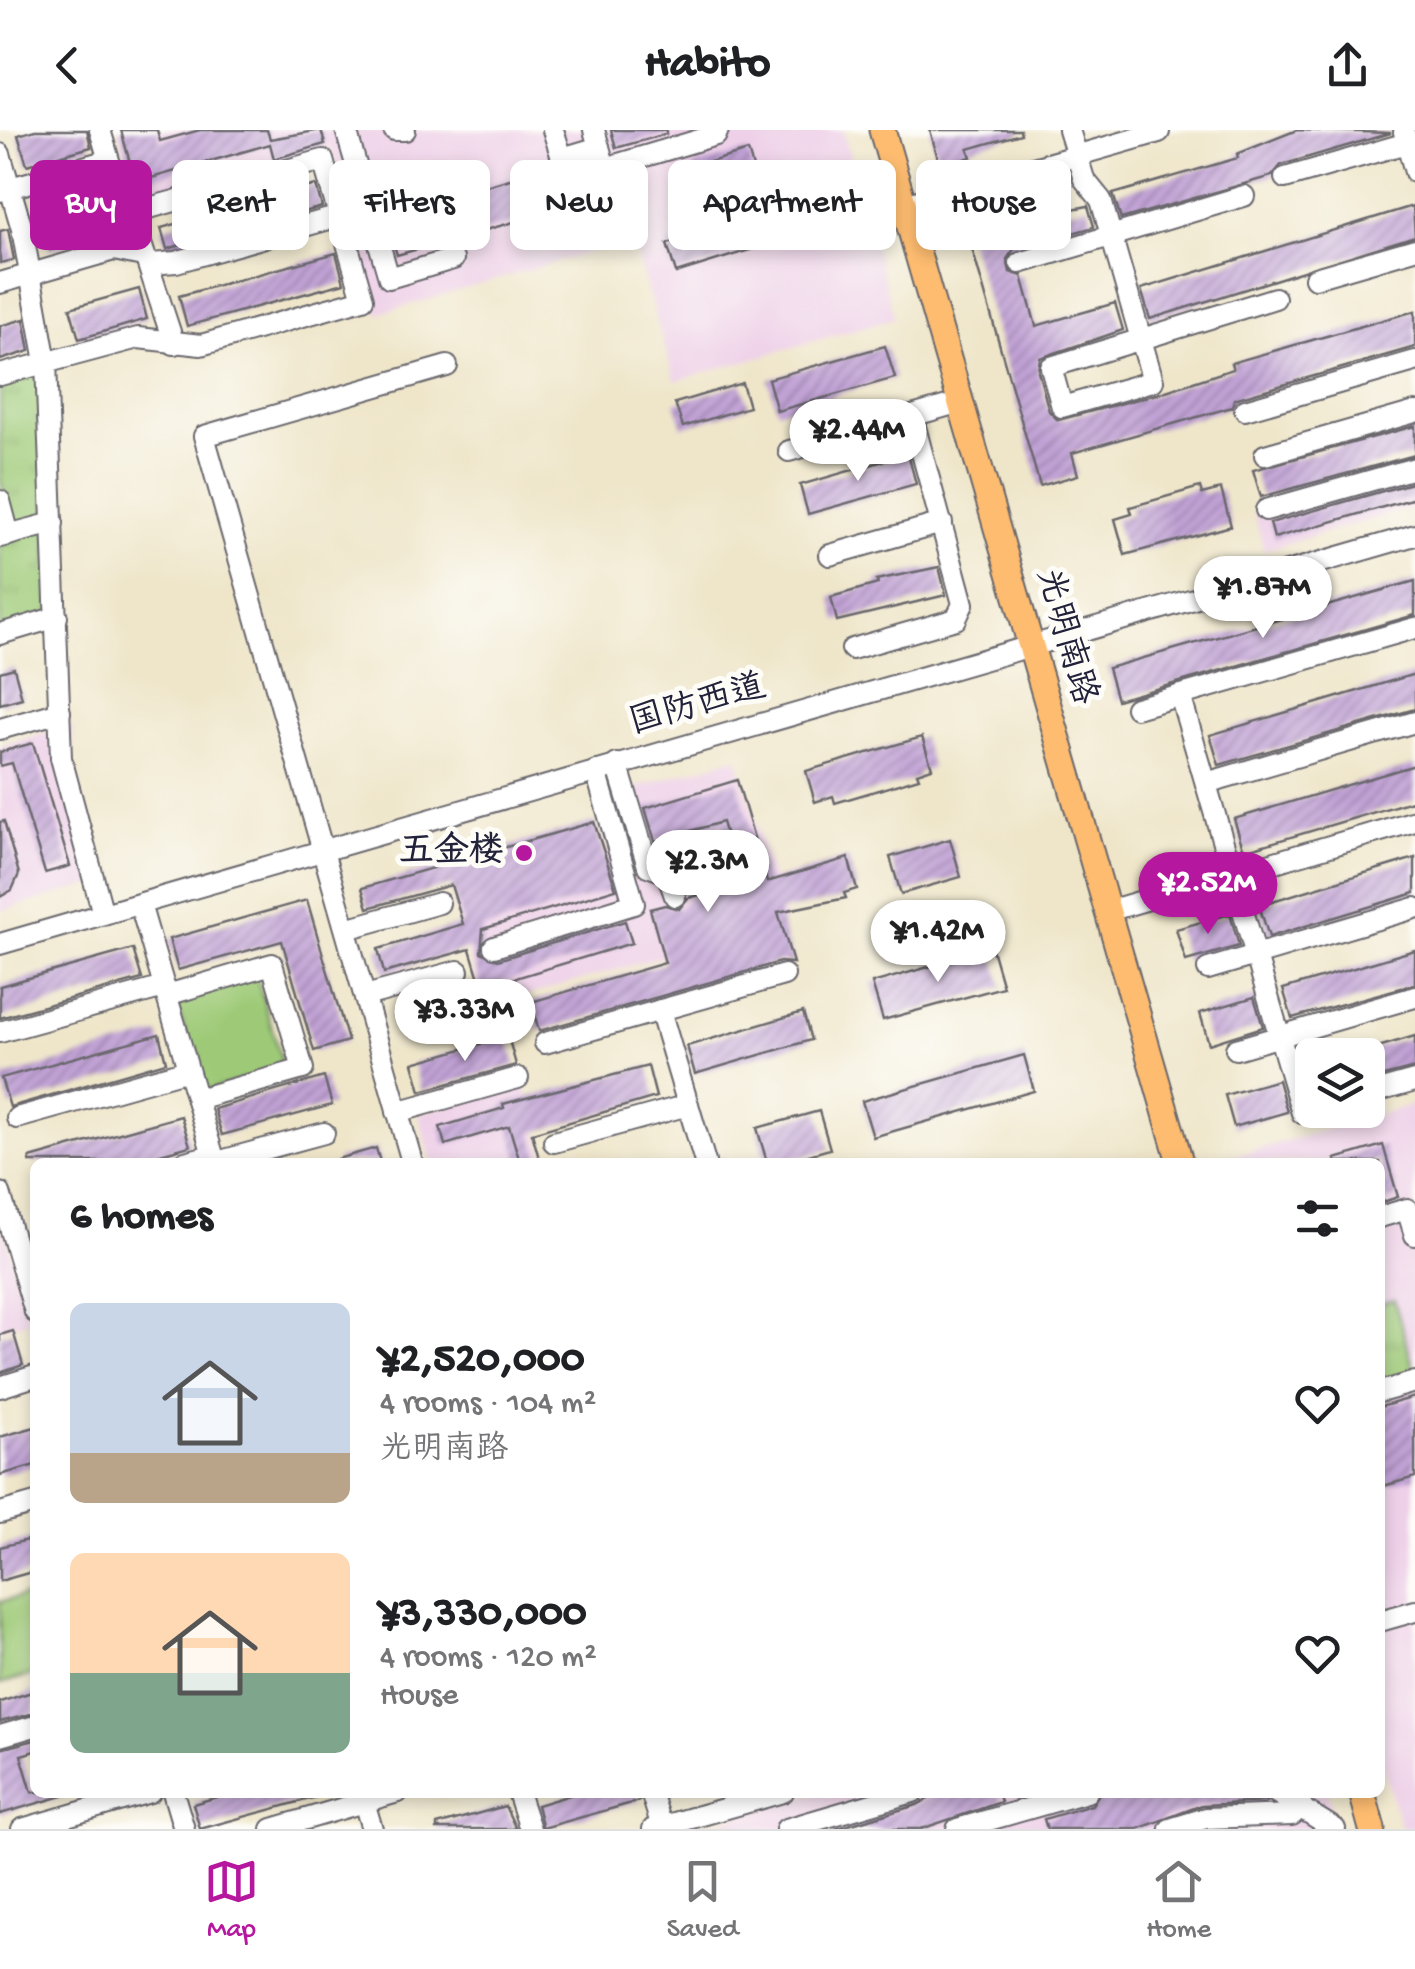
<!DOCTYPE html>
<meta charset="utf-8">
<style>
body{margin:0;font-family:"Gochi Hand","LXGW WenKai TC",sans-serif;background:#f6f6f6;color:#202124;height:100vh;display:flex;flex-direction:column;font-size:38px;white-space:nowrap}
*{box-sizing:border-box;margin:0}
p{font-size:32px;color:#757577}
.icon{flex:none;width:55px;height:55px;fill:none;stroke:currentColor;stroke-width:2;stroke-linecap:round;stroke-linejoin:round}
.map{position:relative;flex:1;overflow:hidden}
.side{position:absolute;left:30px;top:1028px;width:1355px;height:640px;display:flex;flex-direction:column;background:#fff;border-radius:15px;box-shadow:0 5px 15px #0003}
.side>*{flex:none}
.guide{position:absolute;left:30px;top:30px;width:1355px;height:90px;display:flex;gap:20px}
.controls{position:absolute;left:1295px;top:908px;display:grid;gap:20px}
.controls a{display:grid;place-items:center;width:90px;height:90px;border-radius:15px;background:#fff;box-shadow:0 5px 15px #0003;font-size:50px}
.price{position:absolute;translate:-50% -85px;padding:0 22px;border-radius:35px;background:#fff;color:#222;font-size:32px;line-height:65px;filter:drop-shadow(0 2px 5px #0008)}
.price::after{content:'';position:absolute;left:50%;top:60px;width:30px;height:22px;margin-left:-15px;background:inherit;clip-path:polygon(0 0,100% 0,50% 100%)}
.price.current{background:#b5179e;color:#fff}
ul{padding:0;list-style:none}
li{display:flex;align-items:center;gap:30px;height:250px;padding:0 40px}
li span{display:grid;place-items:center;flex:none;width:280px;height:200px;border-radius:15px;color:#555}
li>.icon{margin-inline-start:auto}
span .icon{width:120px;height:120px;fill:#fffc;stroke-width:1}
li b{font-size:42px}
h2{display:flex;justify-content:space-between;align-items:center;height:120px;padding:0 40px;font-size:42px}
.tag{padding:0 35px;border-radius:15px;background:#fff;box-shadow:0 5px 15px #0003;font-size:35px;line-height:90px}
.tag.current{background:#b5179e;color:#fff}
header{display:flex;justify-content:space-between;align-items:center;height:130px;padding:0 40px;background:#fff;font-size:45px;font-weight:700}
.menu{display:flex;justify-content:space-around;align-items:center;height:140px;border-top:2px solid #e0e0e0;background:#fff;font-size:28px;color:#757577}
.menu a{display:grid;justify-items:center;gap:5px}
.menu .current{color:#b5179e}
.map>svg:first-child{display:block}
.built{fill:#eed0e8}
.park{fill:url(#park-tufts);stroke:#607659;stroke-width:2.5}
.garden{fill:#9eca77;stroke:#607659;stroke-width:2.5}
.building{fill:url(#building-hatch)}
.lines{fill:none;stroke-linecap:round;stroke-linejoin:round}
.minor-casing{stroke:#6a676d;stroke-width:24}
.major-casing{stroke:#6a676d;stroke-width:29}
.minor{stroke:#fff;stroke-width:20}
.major{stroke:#fdbc6f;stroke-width:25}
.poi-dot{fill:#b5179e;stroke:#fdfcf7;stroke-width:4}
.labels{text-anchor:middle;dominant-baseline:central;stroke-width:10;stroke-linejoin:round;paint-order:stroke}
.street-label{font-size:35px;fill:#22223b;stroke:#fdfcf7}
.poi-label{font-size:35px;font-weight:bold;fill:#22223b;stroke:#fdfcf7;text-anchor:end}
</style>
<header><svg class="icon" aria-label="back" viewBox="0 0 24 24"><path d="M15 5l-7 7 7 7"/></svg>Habito<svg class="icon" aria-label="share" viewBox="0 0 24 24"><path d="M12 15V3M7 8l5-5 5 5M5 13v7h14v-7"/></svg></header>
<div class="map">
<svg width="1415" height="1699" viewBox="0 0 1415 1699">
<defs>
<pattern id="park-tufts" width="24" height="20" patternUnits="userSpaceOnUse" patternTransform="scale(2.5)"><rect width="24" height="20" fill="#9eca77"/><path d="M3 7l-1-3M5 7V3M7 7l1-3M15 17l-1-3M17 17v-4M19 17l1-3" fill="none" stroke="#88ad68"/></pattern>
<pattern id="building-hatch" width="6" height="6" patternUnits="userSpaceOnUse" patternTransform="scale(2.5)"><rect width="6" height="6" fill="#c1a2d5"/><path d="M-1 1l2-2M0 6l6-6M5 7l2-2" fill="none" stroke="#9c84ae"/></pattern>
</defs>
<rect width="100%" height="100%" fill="#fdfcf7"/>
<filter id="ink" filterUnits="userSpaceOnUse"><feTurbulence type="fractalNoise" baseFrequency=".01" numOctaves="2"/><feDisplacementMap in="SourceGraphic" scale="20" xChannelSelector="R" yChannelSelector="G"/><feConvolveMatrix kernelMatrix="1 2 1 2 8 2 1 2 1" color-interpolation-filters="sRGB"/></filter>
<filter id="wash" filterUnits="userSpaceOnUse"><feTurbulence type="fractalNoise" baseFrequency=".0048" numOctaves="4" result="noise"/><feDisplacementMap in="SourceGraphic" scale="40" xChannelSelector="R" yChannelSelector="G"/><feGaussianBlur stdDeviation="2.25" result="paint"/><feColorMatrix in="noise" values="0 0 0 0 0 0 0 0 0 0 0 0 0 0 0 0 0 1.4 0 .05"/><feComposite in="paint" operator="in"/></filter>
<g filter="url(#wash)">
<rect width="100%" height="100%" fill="#efe6ca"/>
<g class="built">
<polygon points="118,0 843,0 894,188 675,251 632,110 378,184 330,17 138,70"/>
<polygon points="1415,336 1415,377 1264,420 1253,381"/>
<polygon points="72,595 73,636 106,751 0,781 0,616"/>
<polygon points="737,627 785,791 484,878 453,771 610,725 595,670"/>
<polygon points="524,954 546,1032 432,1032 418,984"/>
<polygon points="1415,974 1415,1699 1401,1699 1380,1627 1380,1032 1213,1032"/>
<polygon points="0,1087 30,1190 0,1199"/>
<polygon points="819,1662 1327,1663 1338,1699 694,1699"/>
</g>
<g class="park">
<polygon points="41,240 47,388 13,398 0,349 0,251"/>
<polygon points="47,398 51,486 0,501 0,411"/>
<polygon points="1394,1170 1415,1243 1380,1256 1380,1174"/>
</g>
<g class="garden">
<polygon points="255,842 284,938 203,962 174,866"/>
<polygon points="27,1465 35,1466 35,1544 0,1554 0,1472"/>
</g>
<g id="blocks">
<g class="building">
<polygon points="35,0 87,0 91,17 27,35 18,5"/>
<polygon points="121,0 157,0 160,11 200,0 267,0 270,9 321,0 325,14 274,29 270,14 141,51 138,42 133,44"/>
<polygon points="611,0 666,0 666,4 616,18"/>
<polygon points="930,0 1020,0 1021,4 968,19 971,27 940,36"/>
<polygon points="1297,0 1391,3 1281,35 1272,46 1121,89 1113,64 1238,28 1237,24"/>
<polygon points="748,21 758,54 702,70 692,37"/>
<polygon points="552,37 571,40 581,73 397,125 385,85"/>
<polygon points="857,48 866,81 829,92 820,59"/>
<polygon points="316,55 322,77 167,119 161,98"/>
<polygon points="998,62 1005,88 1045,77 1046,84 1088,76 1094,97 1014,119 1007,129 1010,142 1022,146 1036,196 1115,173 1123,200 1040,228 1038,241 1049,281 1058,290 1157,264 1233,239 1231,233 1415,181 1415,217 1234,269 1232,277 1072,323 1078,345 1040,356 959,73"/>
<polygon points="107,71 119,101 50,120 42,89"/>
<polygon points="1413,76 1415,106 1150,189 1141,159"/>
<polygon points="758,87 766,115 676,143 667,114"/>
<polygon points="8,99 14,130 0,133 0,101"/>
<polygon points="336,123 344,153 187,196 179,166"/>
<polygon points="139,159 147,189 79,209 70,178"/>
<polygon points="24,189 30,221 0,230 0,196"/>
<polygon points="885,216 895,248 777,281 768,249"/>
<polygon points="742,253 749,277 683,297 675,273"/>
<polygon points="1415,296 1415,325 1261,367 1253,340"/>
<polygon points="908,324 916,354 808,384 800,355"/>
<polygon points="1415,352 1415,368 1274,408 1270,393"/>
<polygon points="1200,357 1202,364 1221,359 1231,396 1125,425 1115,389 1132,384 1130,377"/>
<polygon points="939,437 946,465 837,491 831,467 878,454 876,450"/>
<polygon points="1415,451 1415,485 1117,570 1108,538"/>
<polygon points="14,538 22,568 0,574 0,542"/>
<polygon points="1415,544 1415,579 1219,635 1210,605"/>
<polygon points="922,607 932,638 917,643 919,648 835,673 833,666 815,672 806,641"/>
<polygon points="33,613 70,736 45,743 12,633 0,636 0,622"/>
<polygon points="1415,635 1415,670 1244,721 1234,689"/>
<polygon points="737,650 767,752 848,728 857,759 844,763 846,768 778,782 793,833 780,832 539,901 531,872 665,833 650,779 665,775 679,779 688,768 740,754 722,692 655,711 645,678"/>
<polygon points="4,691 19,744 12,760 0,767 0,692"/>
<polygon points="594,692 616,759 483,799 481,822 498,830 625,791 632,813 499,853 501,860 484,865 470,819 384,843 378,819 463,794 451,755 368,778 362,758"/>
<polygon points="950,709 961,747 901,764 890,727"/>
<polygon points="1415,728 1415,763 1269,807 1259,775"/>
<polygon points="307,770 348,911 314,921 282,811 178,840 169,809"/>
<polygon points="1230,784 1239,816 1186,831 1176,799"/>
<polygon points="133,819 142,849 0,888 0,856"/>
<polygon points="992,819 1003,857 883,890 872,853"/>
<polygon points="1415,820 1415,854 1292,888 1283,859"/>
<polygon points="1254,867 1263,897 1209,914 1200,883"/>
<polygon points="803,882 811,910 695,944 687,916"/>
<polygon points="159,904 166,932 10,977 1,948"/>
<polygon points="508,906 516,935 421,961 413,933"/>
<polygon points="1415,906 1415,938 1368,950 1368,920"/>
<polygon points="1024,925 1034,961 873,1007 862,971"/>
<polygon points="648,936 656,967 532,1003 540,1032 520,1032 509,996 445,1015 440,997 504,978 503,974"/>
<polygon points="324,947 332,975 222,1005 214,979"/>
<polygon points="1278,950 1287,982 1234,997 1225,965"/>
<polygon points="819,981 830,1019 784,1032 767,1032 757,998"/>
<polygon points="181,986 190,1016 131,1032 30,1032 30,1028"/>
<polygon points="1383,1015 1398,1067 1380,1073 1380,1032 1336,1032 1335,1029"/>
<polygon points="376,1018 380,1032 337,1032 337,1029"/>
<polygon points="13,1201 23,1235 0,1243 0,1205"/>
<polygon points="1415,1267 1415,1347 1380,1357 1380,1277"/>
<polygon points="35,1297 35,1335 0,1345 0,1307"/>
<polygon points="35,1408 35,1441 0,1451 0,1417"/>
<polygon points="35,1561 35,1583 0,1592 0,1572"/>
<polygon points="35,1610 35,1621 21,1625 32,1662 62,1662 63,1666 0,1684 0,1619"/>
<polygon points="234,1662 319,1662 320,1666 200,1699 193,1674"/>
<polygon points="580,1662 638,1662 639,1671 543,1698 537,1675"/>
<polygon points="941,1662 998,1662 1001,1672 921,1699 835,1699 917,1675"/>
<polygon points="1100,1662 1261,1662 1266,1672 1202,1675 1138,1699 1047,1699 1044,1689 1092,1675"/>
<polygon points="505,1676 516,1699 437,1699 437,1695"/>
</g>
</g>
</g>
<g filter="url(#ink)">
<use href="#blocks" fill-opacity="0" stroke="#6a676d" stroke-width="2.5"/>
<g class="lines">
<defs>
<g id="minor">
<polyline points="346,0 389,148 453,129"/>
<polyline points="394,0 405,0"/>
<polyline points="553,0 562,28 599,17 594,0"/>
<polyline points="1069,0 1084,49 1101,70 1153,251 1062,277 1051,237 1275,168"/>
<polyline points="1404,2 1415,42"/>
<polyline points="599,17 605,38 716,5 718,0"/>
<polyline points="0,24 22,99 46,232 61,628 103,784"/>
<polyline points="1285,48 1407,13"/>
<polyline points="0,61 108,30"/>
<polyline points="904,75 1159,2"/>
<polyline points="131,83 174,214"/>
<polyline points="1020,133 1244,66"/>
<polyline points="151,134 176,132 340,86"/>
<polyline points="1315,148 1415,119"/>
<polyline points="0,153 114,120 143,126"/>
<polyline points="0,245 138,208 201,215 363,169 323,30 131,83 121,71 100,0"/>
<polyline points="1245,280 1415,231"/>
<polyline points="789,321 961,272"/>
<polyline points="1265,325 1415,282"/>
<polyline points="0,371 9,405"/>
<polyline points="1266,380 1415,338"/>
<polyline points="0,407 53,393"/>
<polyline points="830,425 942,393"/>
<polyline points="0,504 57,487"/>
<polyline points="852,519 956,489 963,474 912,286"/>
<polyline points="1180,565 1302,983 1312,980"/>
<polyline points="1136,578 1415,498"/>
<polyline points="0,599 60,582"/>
<polyline points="617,634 648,736 667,743 675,766"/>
<polyline points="1206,653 1415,592"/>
<polyline points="140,774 215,1032"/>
<polyline points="1108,781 1415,691"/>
<polyline points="346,799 439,773"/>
<polyline points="0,814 1415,405"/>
<polyline points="494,817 634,774 596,641"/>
<polyline points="1208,839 1415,778"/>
<polyline points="167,865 272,834 303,939 197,969"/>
<polyline points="365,866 458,841"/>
<polyline points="660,880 705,1032"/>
<polyline points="0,902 164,857"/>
<polyline points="545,913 784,845"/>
<polyline points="1236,919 1415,867"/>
<polyline points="1368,964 1415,951"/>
<polyline points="397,982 518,948"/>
<polyline points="17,988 188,940"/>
<polyline points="554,1012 688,975"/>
<polyline points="185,1032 212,1025"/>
<polyline points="217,1032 324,1003"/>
<polyline points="412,1032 204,306 447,236"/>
<polyline points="0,1063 35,1182"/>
<polyline points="1380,1087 1407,1079 1415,1105"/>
<polyline points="0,1257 35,1246"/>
<polyline points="1380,1262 1415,1252"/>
<polyline points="0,1383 35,1373"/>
<polyline points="1380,1491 1415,1481"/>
<polyline points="0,1606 35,1596"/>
<polyline points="173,1662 184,1699"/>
<polyline points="518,1662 530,1699"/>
<polyline points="651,1662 662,1697"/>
<polyline points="1275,1662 1335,1699"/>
<polyline points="364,1672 372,1699"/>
<polyline points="22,1699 150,1662"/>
<polyline points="272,1699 398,1662"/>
<polyline points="653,1699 783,1662"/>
<polyline points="786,1699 913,1662"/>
<polyline points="957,1699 1087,1662"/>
<polyline points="1170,1699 1206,1688 1292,1685 1302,1676"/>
</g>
<g id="major">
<polyline points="882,0 1180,1032"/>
<polyline points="1362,1662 1372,1699"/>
</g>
</defs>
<use href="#minor" class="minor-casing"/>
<use href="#major" class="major-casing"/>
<use href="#minor" class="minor"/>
<use href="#major" class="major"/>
</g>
</g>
<circle class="poi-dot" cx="524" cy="723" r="10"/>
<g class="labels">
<g class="street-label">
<text transform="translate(1064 507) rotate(74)">光明南路</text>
<text transform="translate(698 577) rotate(-16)">国防西道</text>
</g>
<g class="poi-label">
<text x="504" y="723">五金楼</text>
</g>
</g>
</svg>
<div class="controls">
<a><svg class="icon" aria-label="layers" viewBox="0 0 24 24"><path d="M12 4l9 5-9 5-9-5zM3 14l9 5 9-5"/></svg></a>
</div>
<b class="price" style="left:858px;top:354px">¥2.44M</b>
<b class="price" style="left:1263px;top:511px">¥1.87M</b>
<b class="price" style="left:708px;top:785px">¥2.3M</b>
<b class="price current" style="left:1208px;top:807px">¥2.52M</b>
<b class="price" style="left:938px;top:855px">¥1.42M</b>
<b class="price" style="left:465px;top:934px">¥3.33M</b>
<div class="guide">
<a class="tag current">Buy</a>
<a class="tag">Rent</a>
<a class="tag">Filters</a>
<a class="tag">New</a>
<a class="tag">Apartment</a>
<a class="tag">House</a>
</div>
<section class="side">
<h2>6 homes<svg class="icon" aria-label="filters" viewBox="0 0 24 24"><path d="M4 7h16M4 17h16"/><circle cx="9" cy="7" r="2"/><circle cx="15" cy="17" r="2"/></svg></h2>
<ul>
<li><span style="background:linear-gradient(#c9d6e8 75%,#b9a48a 0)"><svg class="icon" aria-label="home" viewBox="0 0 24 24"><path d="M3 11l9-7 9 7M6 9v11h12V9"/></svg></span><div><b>¥2,520,000</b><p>4 rooms · 104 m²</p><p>光明南路</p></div><svg class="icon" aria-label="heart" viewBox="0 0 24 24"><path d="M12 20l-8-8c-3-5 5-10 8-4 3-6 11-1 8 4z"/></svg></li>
<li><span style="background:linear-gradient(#ffd9b3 60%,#7fa58c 0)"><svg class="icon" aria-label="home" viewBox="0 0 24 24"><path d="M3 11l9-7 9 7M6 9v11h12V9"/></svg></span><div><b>¥3,330,000</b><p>4 rooms · 120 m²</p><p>House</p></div><svg class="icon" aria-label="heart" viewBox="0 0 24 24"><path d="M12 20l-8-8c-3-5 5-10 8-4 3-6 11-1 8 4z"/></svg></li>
</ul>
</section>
</div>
<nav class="menu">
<a class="current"><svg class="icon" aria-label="map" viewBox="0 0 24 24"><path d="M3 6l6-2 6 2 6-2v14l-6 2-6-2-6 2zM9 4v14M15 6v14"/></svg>Map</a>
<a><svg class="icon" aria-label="saved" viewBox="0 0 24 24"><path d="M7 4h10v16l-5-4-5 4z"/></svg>Saved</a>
<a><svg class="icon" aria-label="home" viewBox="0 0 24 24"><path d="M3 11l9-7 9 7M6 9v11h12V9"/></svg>Home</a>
</nav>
